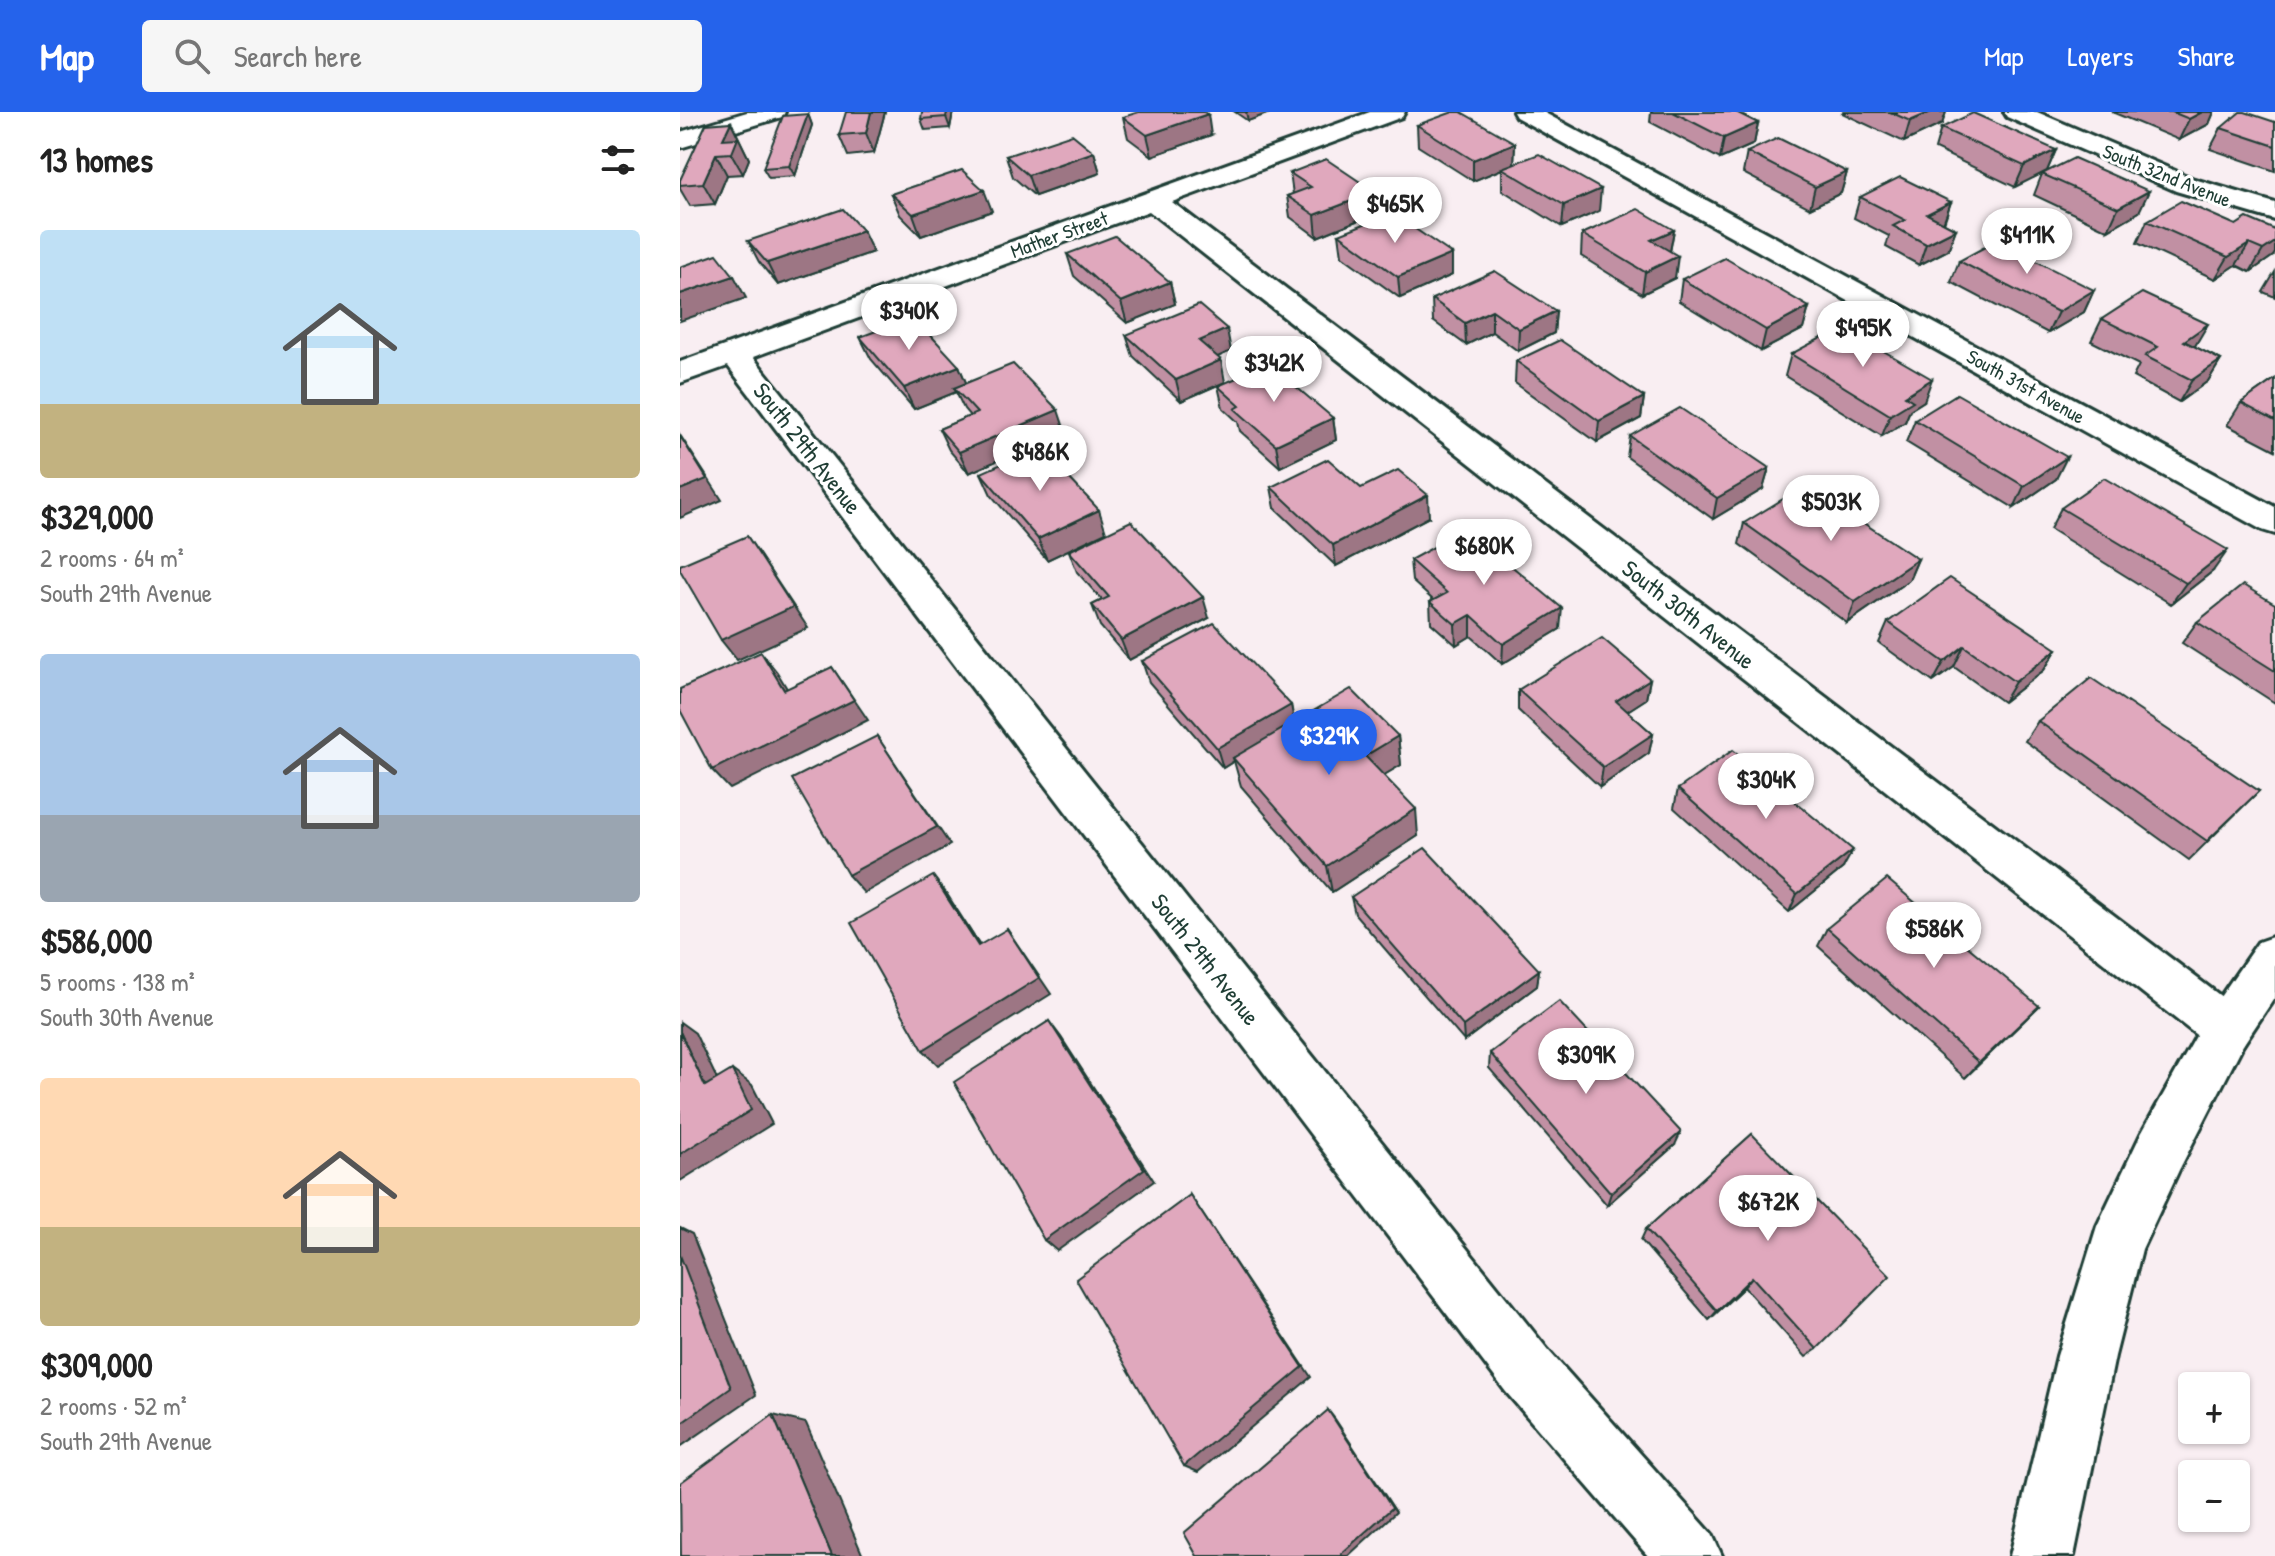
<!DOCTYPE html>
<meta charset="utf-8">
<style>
body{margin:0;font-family:"Patrick Hand",sans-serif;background:#f6f6f6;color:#222;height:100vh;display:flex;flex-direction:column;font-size:30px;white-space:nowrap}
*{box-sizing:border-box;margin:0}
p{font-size:26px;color:#767676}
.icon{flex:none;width:44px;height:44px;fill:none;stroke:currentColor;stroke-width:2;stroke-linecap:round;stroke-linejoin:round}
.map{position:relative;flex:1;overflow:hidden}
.details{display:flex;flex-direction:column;background:#fff;width:680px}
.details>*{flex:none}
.controls{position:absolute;left:1498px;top:1260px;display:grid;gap:16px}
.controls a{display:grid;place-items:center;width:72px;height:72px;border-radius:8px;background:#fff;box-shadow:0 2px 6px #0004;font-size:40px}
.price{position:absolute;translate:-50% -68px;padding:0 18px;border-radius:28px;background:#fff;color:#222;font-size:26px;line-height:52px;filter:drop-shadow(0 2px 4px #0008)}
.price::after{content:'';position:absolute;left:50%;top:48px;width:24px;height:18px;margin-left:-12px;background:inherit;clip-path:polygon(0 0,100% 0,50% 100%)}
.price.selected{background:#2563eb;color:#fff}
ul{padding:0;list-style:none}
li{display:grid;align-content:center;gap:16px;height:424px;padding:0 40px}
li span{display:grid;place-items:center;height:248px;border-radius:8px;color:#555}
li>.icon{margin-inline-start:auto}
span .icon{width:144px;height:144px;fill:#fffc;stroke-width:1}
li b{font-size:34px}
h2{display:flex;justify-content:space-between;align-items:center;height:96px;padding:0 40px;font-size:34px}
header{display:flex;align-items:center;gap:48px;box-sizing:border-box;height:112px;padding:0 40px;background:#2563eb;color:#fff}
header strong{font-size:38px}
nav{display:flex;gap:44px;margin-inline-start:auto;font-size:28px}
.search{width:560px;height:72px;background:#f6f6f6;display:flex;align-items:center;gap:20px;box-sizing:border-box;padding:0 28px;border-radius:8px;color:#767676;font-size:30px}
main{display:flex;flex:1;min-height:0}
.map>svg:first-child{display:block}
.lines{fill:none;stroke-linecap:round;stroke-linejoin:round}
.street-casing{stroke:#1f3d34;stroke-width:6}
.secondary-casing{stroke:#1f3d34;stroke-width:6}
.street{fill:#fff;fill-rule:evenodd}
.secondary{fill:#fff;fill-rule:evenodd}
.wall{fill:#c190a3;stroke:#1f3d34;stroke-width:2}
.shaded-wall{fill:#9d7684;stroke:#1f3d34;stroke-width:2}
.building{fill:#e0a8bd;stroke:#1f3d34;stroke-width:2}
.labels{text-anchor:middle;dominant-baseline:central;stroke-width:6;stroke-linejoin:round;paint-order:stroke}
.far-street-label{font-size:20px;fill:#1f3d34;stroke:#fff}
.street-label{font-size:24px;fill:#1f3d34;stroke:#fff}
</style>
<header>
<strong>Map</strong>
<div class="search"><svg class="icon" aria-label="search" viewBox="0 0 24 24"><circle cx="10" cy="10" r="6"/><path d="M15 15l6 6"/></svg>Search here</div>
<nav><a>Map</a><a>Layers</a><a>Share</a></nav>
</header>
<main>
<section class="details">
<h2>13 homes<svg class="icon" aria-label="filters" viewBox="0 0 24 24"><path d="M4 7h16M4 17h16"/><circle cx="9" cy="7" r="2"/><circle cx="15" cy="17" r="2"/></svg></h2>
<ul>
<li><span style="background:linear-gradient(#bfe0f5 70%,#c2b280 0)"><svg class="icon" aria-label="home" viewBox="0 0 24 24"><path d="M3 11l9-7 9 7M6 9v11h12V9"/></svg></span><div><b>$329,000</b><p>2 rooms · 64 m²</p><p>South 29th Avenue</p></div></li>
<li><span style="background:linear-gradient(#a9c7e8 65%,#9aa5b1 0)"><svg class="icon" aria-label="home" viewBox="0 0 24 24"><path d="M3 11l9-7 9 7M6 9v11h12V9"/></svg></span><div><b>$586,000</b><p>5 rooms · 138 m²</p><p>South 30th Avenue</p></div></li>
<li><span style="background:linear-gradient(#ffd9b3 60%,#c2b280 0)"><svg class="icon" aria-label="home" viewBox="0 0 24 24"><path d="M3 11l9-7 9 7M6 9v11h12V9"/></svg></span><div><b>$309,000</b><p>2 rooms · 52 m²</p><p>South 29th Avenue</p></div></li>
</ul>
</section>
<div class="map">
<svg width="1595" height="1444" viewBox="0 0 1595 1444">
<rect width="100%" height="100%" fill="#f9eef2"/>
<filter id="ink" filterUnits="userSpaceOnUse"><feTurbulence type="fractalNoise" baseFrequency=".0125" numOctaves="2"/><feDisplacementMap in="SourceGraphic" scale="16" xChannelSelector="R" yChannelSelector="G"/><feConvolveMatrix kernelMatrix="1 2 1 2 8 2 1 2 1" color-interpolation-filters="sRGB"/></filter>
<g filter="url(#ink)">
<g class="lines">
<defs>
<g id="street">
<polygon points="67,0 105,0 102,5 0,36 0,20"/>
<polygon points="690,0 725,0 722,5 492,90 1563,901 1571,917 1563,933 1546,940 1529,933 469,99 73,245 868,1238 1032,1422 1042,1444 968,1444 826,1280 48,254 0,271 0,250"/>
<polygon points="833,0 863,0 1595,395 1595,422 1582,418 836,5"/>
<polygon points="1324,0 1357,0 1514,67 1595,91 1595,108 1496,79 1327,5"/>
</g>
<polygon id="secondary" points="1595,824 1595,885 1563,933 1499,1058 1462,1137 1435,1244 1394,1444 1330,1444 1377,1244 1417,1114 1461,1022 1529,901 1578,830"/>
</defs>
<use href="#street" class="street-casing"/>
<use href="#secondary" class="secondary-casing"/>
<use href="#street" class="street"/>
<use href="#secondary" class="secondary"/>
</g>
<g class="wall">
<polygon points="205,0 194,41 168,44 159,23"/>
<polygon points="273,0 270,16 245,18 241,7"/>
<polygon points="555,0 592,0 568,9"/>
<polygon points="971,0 1056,0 1078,11 1074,32 1040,47 970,10"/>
<polygon points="1163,0 1266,0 1262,12 1224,30 1162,1"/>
<polygon points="1432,0 1534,0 1529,12 1499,28"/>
<polygon points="128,2 132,13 115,64 89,66 83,56"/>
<polygon points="443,5 531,23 472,44 448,26"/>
<polygon points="51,10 69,47 63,62 47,63 35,92 10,94 0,77 0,68"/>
<polygon points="1595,10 1595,59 1530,37 1541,16"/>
<polygon points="737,13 835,31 834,52 919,99 882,115 822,78 822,57 793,69 738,34"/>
<polygon points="1261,16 1376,38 1367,59 1335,75 1255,37"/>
<polygon points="414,40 420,61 355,84 333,65 326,44"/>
<polygon points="1067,40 1167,60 1161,81 1130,96 1063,61"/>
<polygon points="610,61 695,80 696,101 637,125 610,105 607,84 613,82"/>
<polygon points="1362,62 1459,100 1428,118 1354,83"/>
<polygon points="211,82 312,99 241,124 220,103"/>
<polygon points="1180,85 1271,90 1264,111 1276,117 1268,138 1239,153 1206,135 1209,124 1174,106"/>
<polygon points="1467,109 1556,113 1595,118 1595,141 1593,144 1570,160 1556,153 1535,167 1457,131"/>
<polygon points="994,118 990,140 995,166 962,182 901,144 902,122"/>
<polygon points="659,122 772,142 772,163 720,186 662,144"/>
<polygon points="68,129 193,140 98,173 79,150"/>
<polygon points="387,142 490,170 495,192 447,211 394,164"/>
<polygon points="1279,149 1414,178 1404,200 1368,221 1271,170"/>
<polygon points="1595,160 1595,185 1583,180"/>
<polygon points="1002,167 1129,195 1123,217 1081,239 999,189"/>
<polygon points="752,187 876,199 874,221 838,239 812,220 786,233 753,209"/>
<polygon points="1422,207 1515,235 1541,248 1528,269 1499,290 1453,265 1459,253 1411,229"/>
<polygon points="446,223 551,239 537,245 545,270 501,289 453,244"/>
<polygon points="180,225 279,254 286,271 385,319 289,361 269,338 259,317 290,304 284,297 276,280 234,297 191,247"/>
<polygon points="1111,242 1244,289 1230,298 1225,310 1202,324 1105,264"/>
<polygon points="836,249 964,285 961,306 917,330 835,271"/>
<polygon points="1595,267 1595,338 1547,313 1561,291"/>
<polygon points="538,274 653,306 656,328 600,355 560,319 558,310 543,296"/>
<polygon points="1235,308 1376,367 1334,396 1226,330"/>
<polygon points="950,324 1089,356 1083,377 1033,407 947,345"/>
<polygon points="301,361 426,420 367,448 311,383"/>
<polygon points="591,375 681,376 749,405 656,454 595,396"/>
<polygon points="1381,396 1533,459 1491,492 1370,417"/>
<polygon points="1064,411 1238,447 1229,468 1167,511 1059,432"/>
<polygon points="389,439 529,506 449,548 420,514 412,493 422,488 397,460"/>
<polygon points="730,448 880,517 822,552 791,524 776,533 751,511 750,490 753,488 732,469"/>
<polygon points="1595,492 1595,591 1502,531 1517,510"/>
<polygon points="1208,510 1377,537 1364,558 1323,590 1274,555 1253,570 1199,531"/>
<polygon points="462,549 611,593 614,610 718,624 721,653 704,663 738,724 652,780 561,674 554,649 543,656 469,570"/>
<polygon points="970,567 966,587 947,599 973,622 969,641 920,675 838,598 838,578"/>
<polygon points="1358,609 1579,679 1509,748 1345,629"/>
<polygon points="998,677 1163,756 1109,800 994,696"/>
<polygon points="671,785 859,858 857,874 784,929 675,802"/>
<polygon points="1147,816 1359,894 1285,966 1138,834"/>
<polygon points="810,941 995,1033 927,1093 809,956"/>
<polygon points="1072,1022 1137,1237 1126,1245 1064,1175 1029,1208 961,1128 966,1117"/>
</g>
<g class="shaded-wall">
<polygon points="191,0 205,0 194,41 186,21"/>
<polygon points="267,0 273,0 270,16 266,5"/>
<polygon points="566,0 592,0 568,9"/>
<polygon points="1251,0 1266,0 1262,12 1224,30 1230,9"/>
<polygon points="1522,0 1534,0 1529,12 1499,28 1509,7"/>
<polygon points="128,2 132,13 115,64 109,54"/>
<polygon points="528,2 531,23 472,44 467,23"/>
<polygon points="51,10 69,47 63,62 43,27"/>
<polygon points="1078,11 1074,32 1040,47 1044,26"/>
<polygon points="835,31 834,52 793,69 793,48"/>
<polygon points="1376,38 1367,59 1335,75 1344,54"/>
<polygon points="414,40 420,61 355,84 348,63"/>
<polygon points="36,42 47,63 35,92 23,71"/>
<polygon points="1167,60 1161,81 1130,96 1135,75"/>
<polygon points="921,77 919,99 882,115 884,93"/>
<polygon points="304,78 312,99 241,124 233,102"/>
<polygon points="1469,79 1459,100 1428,118 1438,96"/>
<polygon points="695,80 696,101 637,125 635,103"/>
<polygon points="1271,90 1263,111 1247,102"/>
<polygon points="1276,117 1268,138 1239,153 1246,132"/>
<polygon points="994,118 990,139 968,150 971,128"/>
<polygon points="183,119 193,140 98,173 87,151"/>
<polygon points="1595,130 1595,141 1593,144 1570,160 1583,138"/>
<polygon points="1569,132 1556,153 1535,167 1548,145"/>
<polygon points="772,142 772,163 720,186 718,165"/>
<polygon points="998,144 995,166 962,182 965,160"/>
<polygon points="54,164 66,186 0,209 0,182"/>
<polygon points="490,170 495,192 447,211 441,190"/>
<polygon points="1414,178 1404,200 1368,221 1378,200"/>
<polygon points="1129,195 1123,217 1081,239 1086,218"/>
<polygon points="812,198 812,220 786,233 785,211"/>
<polygon points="876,199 874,221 838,239 839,217"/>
<polygon points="1528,212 1515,234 1491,251 1504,229"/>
<polygon points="547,217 551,239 524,251 519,229"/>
<polygon points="541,248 545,270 501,289 496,268"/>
<polygon points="1541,248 1528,269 1499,290 1512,268"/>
<polygon points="279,254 288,275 274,276 276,280 234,297 224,276"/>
<polygon points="1252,267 1244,289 1230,298 1225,310 1202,324 1210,303 1225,284"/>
<polygon points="964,285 961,306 917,330 919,309"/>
<polygon points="378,298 385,319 289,361 279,340"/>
<polygon points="653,306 656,328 600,355 596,333"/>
<polygon points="0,323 42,388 0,406"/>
<polygon points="1387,345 1376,367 1334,396 1344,374"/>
<polygon points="1089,356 1083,377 1033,407 1037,386"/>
<polygon points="748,383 749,405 656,454 653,433"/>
<polygon points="419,398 426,420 367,448 358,427"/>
<polygon points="67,424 128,516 57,548 41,528"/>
<polygon points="1548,438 1533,459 1491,492 1506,471"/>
<polygon points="1238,447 1229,468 1167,511 1175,490"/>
<polygon points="523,485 529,506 449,548 441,528"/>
<polygon points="882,496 880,517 822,552 823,532"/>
<polygon points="791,503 791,524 776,533 775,512"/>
<polygon points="1284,534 1274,555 1253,570 1264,550"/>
<polygon points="1377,537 1364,558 1323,590 1335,570"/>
<polygon points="81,540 97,560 120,598 104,578"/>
<polygon points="152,555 188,608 50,677 32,658"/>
<polygon points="970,567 966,587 932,609 936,589"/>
<polygon points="611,593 615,613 553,646 554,649 543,656 537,636"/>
<polygon points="973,622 969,641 920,675 923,655"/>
<polygon points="197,624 270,733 184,781 168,763"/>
<polygon points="718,624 721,653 689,672 685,644"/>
<polygon points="736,697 738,724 652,780 647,754"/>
<polygon points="1173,738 1163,756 1109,800 1117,782"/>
<polygon points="253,764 267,782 311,851 298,834"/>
<polygon points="327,817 371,882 258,953 243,938"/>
<polygon points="859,858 857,874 784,929 783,914"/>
<polygon points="1359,894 1343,910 1285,966 1299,951"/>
<polygon points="369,909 381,925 474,1069 377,1139 364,1128"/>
<polygon points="0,910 15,921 47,988 25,974 0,920"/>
<polygon points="52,958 72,973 92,1012 0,1069 0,1042"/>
<polygon points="1001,1020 995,1033 927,1093 931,1081"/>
<polygon points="510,1083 631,1265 518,1360 504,1354"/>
<polygon points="0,1116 12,1122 76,1283 0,1335"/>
<polygon points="1072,1165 1064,1175 1029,1208 1037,1199"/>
<polygon points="648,1298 655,1307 716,1400 668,1444 662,1444 661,1442"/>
<polygon points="93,1303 126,1311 183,1444 152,1444"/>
</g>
<g class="building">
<polygon points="166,0 191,0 186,21 159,23"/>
<polygon points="242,0 267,0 266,5 241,7"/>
<polygon points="459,0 524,0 528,2 467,23 443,5"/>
<polygon points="773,0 781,0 835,31 793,48 737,13"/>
<polygon points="993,0 1056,0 1078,11 1044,26"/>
<polygon points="1210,0 1251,0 1230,9"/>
<polygon points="1492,0 1522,0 1509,7"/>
<polygon points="1560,0 1565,0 1595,10 1595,34 1541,16"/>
<polygon points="1293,1 1376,38 1344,54 1261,16"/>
<polygon points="128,2 109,54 83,56 103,4"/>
<polygon points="51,10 43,27 58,26 52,41 36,42 23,71 0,73 0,68 26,12"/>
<polygon points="392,22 414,40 348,63 326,44"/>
<polygon points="1098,26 1167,60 1135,75 1067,40"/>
<polygon points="859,42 921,77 884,93 822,56"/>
<polygon points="1394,46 1469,79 1438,96 1362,62"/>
<polygon points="646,47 695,80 635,103 607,84 631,75 610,61"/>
<polygon points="282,58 304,78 233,102 211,82"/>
<polygon points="1220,65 1271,90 1247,102 1276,117 1246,132 1213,114 1225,108 1180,85"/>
<polygon points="1501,89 1556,113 1567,106 1595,118 1595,130 1583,138 1569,132 1548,145 1467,109"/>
<polygon points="163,97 183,119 87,151 68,129"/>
<polygon points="958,97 994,118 971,128 998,144 965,160 902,122"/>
<polygon points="712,101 772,142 718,165 659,122"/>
<polygon points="435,124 490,170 441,190 387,142"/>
<polygon points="1316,129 1414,178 1378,200 1279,149"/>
<polygon points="37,142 54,164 0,182 0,155"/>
<polygon points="1045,146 1129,195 1086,218 1002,167"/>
<polygon points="815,159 876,199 839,217 812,198 785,211 752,187"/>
<polygon points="1462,181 1528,212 1504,229 1541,248 1512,268 1465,244 1478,235 1422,207"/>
<polygon points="519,193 547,217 519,229 541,248 496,268 446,223"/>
<polygon points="234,205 279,254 224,276 180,225"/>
<polygon points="1162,215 1252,267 1225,284 1233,289 1210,303 1111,242"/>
<polygon points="880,228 964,285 919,309 836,249"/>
<polygon points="333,252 378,298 279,340 259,317 297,301 274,276"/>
<polygon points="589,252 653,306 596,333 555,297 560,294 538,274"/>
<polygon points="1595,267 1595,309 1561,291"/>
<polygon points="1277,282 1387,345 1344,374 1235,308"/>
<polygon points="1000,296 1089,356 1037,386 950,324"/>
<polygon points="0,324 27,367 0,378"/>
<polygon points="360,335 419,398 358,427 301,361"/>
<polygon points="648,347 681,376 718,358 748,383 653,433 591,375"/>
<polygon points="1424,366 1548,438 1506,471 1381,396"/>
<polygon points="1126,373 1238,447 1175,490 1064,411"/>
<polygon points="451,409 523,485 441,528 412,493 429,485 389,439"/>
<polygon points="787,417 882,496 823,532 791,503 775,512 750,490 767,481 730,448"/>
<polygon points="67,424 113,495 41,528 0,458 0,453"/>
<polygon points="1270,466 1377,537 1335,570 1284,534 1264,550 1208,510"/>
<polygon points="1563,473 1595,492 1595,559 1517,510"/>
<polygon points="534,511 611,593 537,636 462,549"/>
<polygon points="922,526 970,567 936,589 973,622 923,655 838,578"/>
<polygon points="81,540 104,578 152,555 174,588 32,658 0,598 0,577"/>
<polygon points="1411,566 1579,679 1527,729 1358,609"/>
<polygon points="671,577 718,624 685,644 736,697 647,754 553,646"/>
<polygon points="197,624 257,715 168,763 112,667"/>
<polygon points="1053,638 1173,738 1117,782 998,677"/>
<polygon points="745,736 859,858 783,914 671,785"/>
<polygon points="253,764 298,834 327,817 359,866 243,938 171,811"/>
<polygon points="1207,767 1359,894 1299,951 1147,816"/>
<polygon points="879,889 1001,1020 931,1081 810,941"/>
<polygon points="369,909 464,1057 364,1128 274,970"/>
<polygon points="0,920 25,974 52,958 71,998 0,1042"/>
<polygon points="1072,1022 1210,1164 1137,1237 1072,1165 1037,1199 966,1117"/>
<polygon points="510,1083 623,1255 504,1354 396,1167"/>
<polygon points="0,1143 51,1276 0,1312"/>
<polygon points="648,1298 712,1396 661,1442 662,1444 517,1444 504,1421"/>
<polygon points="93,1303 152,1444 1,1444 0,1371"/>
</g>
</g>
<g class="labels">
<g class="far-street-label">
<text transform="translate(1487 63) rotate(22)">South 32nd Avenue</text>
<text transform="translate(379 122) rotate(-20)">Mather Street</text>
<text transform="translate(1346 274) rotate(29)">South 31st Avenue</text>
</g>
<g class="street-label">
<text transform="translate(128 336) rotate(52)">South 29th Avenue</text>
<text transform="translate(1009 502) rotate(38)">South 30th Avenue</text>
<text transform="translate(526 847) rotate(52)">South 29th Avenue</text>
</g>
</g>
</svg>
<div class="controls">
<a>+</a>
<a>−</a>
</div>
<b class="price" style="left:715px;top:133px">$465K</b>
<b class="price" style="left:1347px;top:164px">$411K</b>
<b class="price" style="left:229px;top:240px">$340K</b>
<b class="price" style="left:1183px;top:257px">$495K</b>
<b class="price" style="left:594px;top:292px">$342K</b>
<b class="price" style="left:360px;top:381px">$486K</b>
<b class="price" style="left:1151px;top:431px">$503K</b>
<b class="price" style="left:804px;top:475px">$680K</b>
<b class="price selected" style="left:649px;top:665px">$329K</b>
<b class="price" style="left:1086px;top:709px">$304K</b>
<b class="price" style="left:1254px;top:858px">$586K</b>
<b class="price" style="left:906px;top:984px">$309K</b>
<b class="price" style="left:1088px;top:1131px">$672K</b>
</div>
</main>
